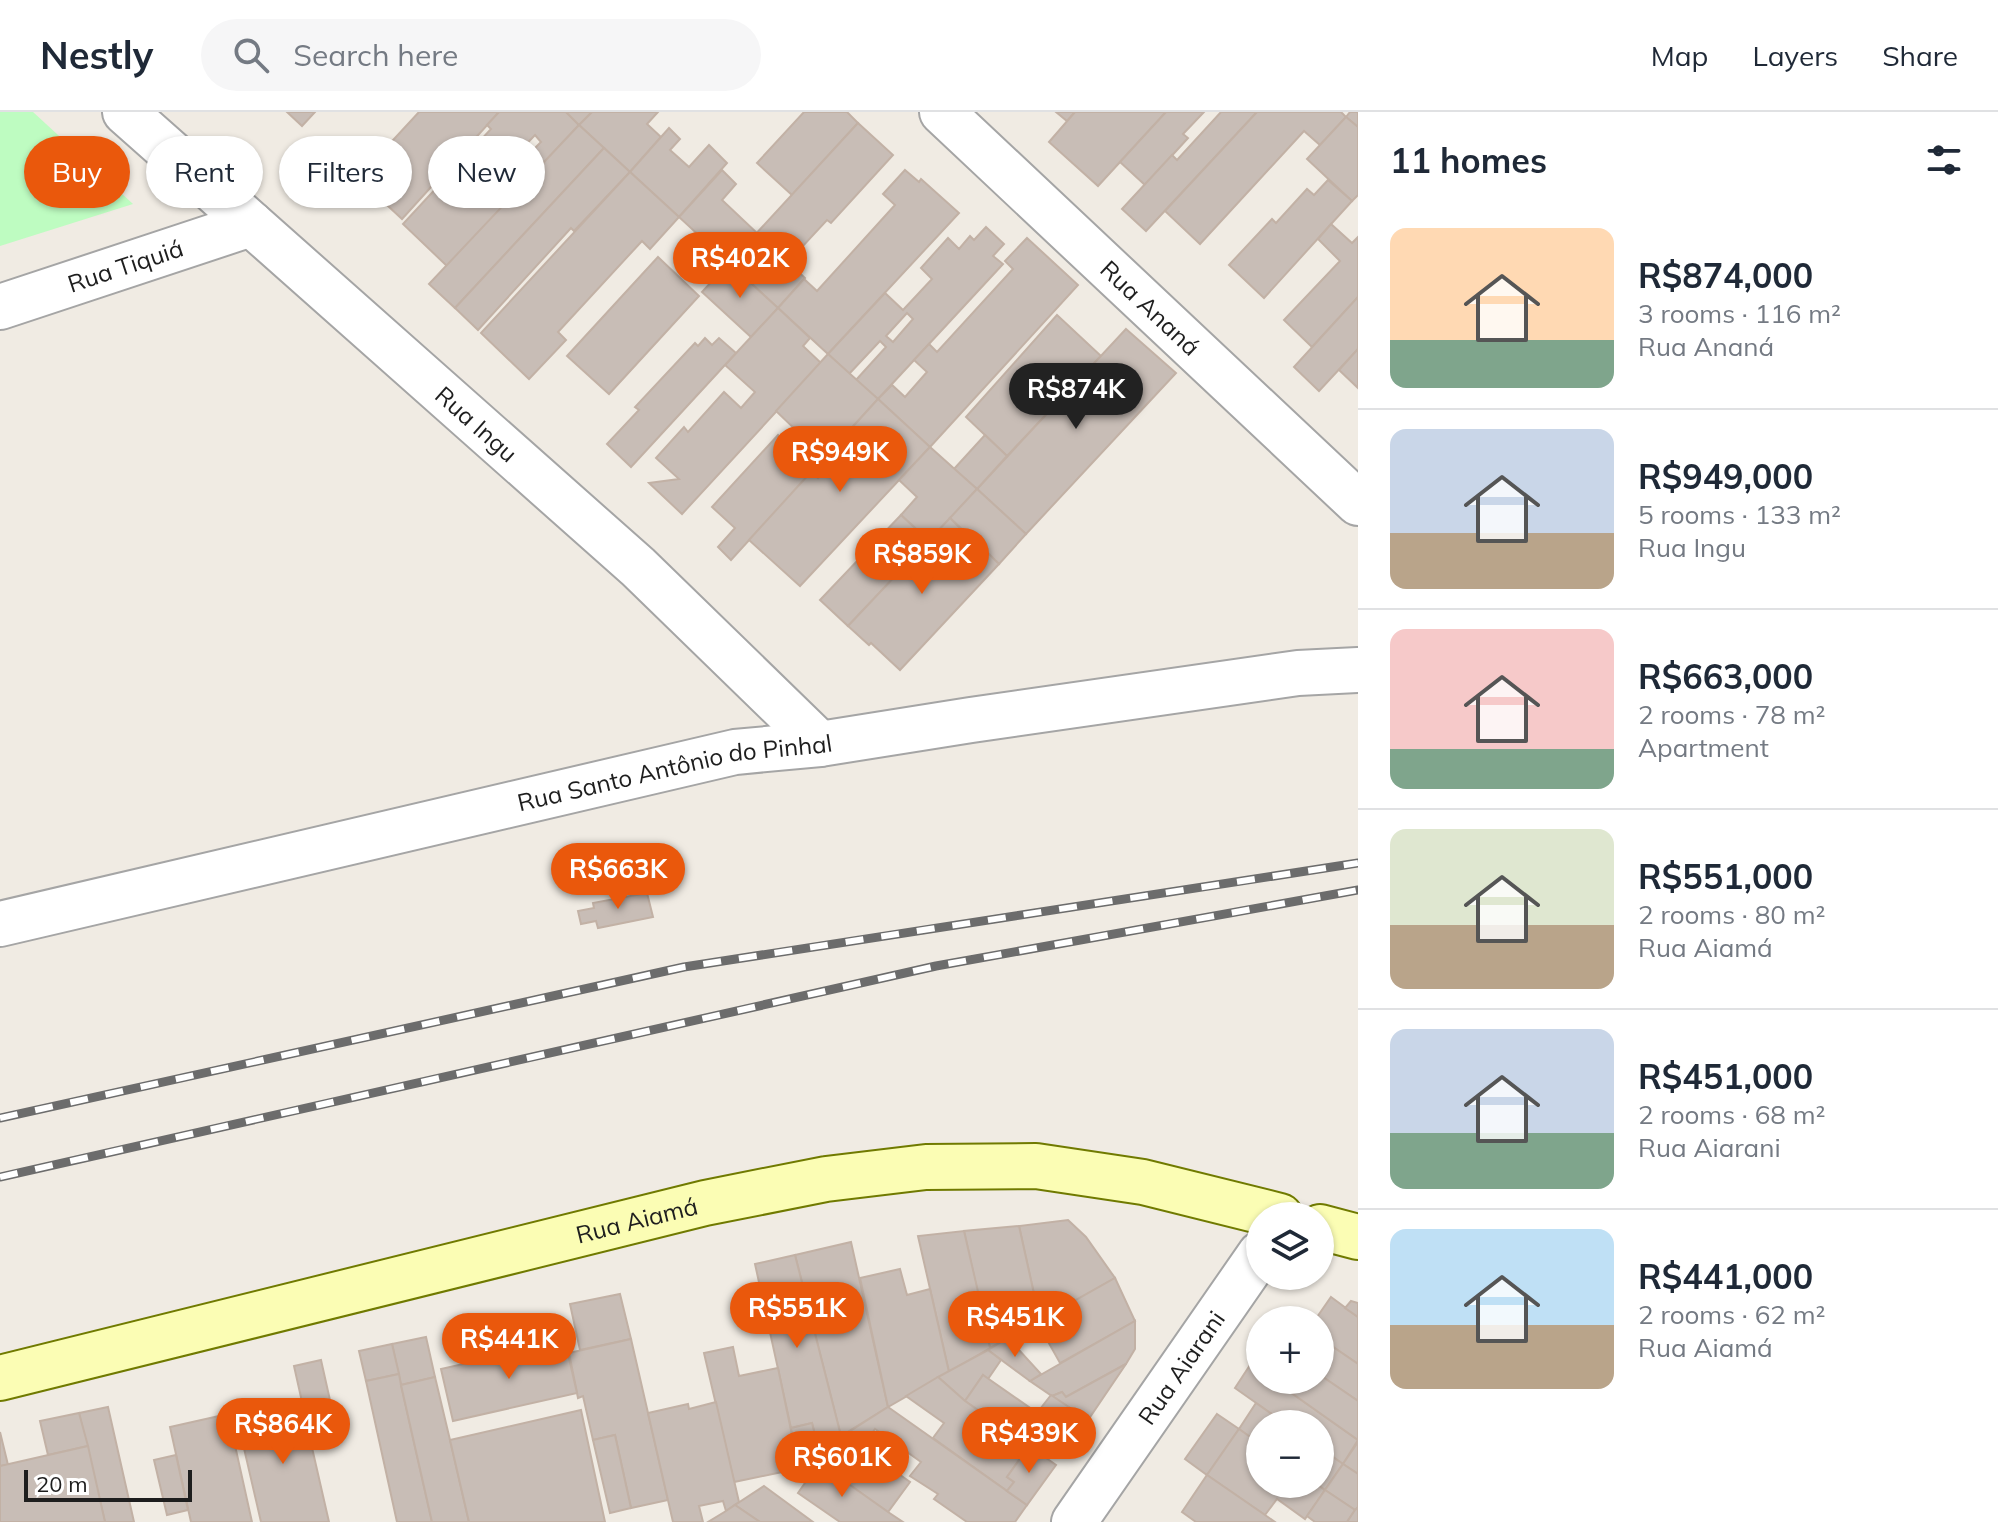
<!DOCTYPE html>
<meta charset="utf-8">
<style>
body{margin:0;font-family:Mulish,sans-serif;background:#f6f6f7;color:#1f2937;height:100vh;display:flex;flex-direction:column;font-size:30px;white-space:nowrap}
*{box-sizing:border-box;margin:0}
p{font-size:26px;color:#747a83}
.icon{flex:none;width:44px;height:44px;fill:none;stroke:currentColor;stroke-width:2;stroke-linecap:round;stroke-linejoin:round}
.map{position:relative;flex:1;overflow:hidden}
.panel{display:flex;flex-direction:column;background:#fff;width:640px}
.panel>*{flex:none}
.top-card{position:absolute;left:24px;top:24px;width:760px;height:72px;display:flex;gap:16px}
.buttons{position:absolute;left:1246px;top:1090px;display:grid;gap:16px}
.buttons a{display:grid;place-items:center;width:88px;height:88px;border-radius:50%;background:#fff;box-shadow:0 2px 6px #0004;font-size:40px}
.scale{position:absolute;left:24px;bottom:20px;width:168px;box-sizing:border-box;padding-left:8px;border:4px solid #1e1e1e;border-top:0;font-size:22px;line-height:28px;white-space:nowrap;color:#1e1e1e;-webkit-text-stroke:6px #fff;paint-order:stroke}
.price{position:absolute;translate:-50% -68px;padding:0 18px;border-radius:28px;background:#ea580c;color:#fff;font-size:26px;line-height:52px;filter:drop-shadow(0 2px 4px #0008)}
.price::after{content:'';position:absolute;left:50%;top:48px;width:24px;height:18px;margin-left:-12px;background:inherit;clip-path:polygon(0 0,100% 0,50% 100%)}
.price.on{background:#222;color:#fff}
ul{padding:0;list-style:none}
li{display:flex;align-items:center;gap:24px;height:200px;padding:0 32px}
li+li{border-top:2px solid #e0e1e3}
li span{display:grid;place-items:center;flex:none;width:224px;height:160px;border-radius:16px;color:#555}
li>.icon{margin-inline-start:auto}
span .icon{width:96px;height:96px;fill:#fffc;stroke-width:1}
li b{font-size:34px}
h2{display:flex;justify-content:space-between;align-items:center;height:96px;padding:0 32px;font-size:34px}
.tag{padding:0 28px;border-radius:36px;background:#fff;box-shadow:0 2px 6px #0004;font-size:28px;line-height:72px}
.tag.on{background:#ea580c;color:#fff}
header{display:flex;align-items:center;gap:48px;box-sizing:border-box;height:112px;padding:0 40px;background:#fff;border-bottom:2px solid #e0e1e3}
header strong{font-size:38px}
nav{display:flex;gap:44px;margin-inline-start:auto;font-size:28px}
.search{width:560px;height:72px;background:#f6f6f7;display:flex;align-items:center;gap:20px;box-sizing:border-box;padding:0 28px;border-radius:44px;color:#747a83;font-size:30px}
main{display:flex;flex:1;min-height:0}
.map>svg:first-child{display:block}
.park{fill:#befcc1}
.building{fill:#c8bdb6;stroke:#c2b1a5;stroke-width:2;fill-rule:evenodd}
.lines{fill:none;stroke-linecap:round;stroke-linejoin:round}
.street-casing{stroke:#a5a5a5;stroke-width:48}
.secondary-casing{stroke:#707a00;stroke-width:48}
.street{stroke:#fff;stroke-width:44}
.secondary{stroke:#fbfdb4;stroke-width:44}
.rail-casing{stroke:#6c6c6c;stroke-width:9}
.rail{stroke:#fff;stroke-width:6;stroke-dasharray:18;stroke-linecap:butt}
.labels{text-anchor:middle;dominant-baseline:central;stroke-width:8;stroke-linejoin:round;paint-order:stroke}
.street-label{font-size:24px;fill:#1e1e1e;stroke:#fff}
</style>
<header>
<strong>Nestly</strong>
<div class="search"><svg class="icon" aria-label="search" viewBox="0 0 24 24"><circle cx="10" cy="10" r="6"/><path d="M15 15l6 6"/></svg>Search here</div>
<nav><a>Map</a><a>Layers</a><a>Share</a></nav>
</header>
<main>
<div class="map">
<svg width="1358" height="1410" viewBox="0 0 1358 1410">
<rect width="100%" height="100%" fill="#f0ebe3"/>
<polygon class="park" points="0,0 33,0 133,92 0,134"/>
<g class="building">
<polygon points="287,0 315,0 302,14"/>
<polygon points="419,0 499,0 402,107 358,66"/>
<path d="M499,0H566L579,13L447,154L403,112L491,17L487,13ZM535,23L541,30L528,43L532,46L528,50L520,44L518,46L515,44Z"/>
<polygon points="566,0 592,0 579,13"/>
<polygon points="592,0 658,0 647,12 661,25 630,60 579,13"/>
<polygon points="804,0 847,0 858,11 792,83 757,51"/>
<polygon points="1056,0 1075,0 1067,9"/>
<polygon points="1075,0 1166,0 1098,74 1049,30"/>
<polygon points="1166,0 1204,0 1183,22 1188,26 1145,73 1120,50"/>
<polygon points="1221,0 1257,0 1146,119 1122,97 1172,43 1177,48"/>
<polygon points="1257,0 1341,0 1346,5 1320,33 1304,19 1200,132 1165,99"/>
<polygon points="1350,0 1358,0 1358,15 1346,5"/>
<polygon points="1346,5 1358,15 1358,83 1352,89 1307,47"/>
<polygon points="858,11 893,43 831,111 827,108 788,150 805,166 778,196 729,151"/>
<polygon points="579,13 604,36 455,196 429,172"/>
<polygon points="669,16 680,27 670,38 689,55 709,33 727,51 679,105 630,60"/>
<polygon points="604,36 630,60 574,119 571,116 478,218 455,196"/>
<polygon points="722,58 736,72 722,88 757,121 729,151 679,105"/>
<polygon points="905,58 919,70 921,67 959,101 828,242 778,196 804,167 817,179 895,93 883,82"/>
<polygon points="630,60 679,105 650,137 642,129 558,220 566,228 529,267 481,221"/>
<polygon points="1328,68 1352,89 1264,186 1229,153 1272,107 1276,111 1307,77 1314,83"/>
<polygon points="1331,112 1352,131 1358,125 1358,185 1312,235 1284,208 1340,149 1318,127"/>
<path d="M986,115L1004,132L993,144L1003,152L878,287L856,268L886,235L880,229L849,262L828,242L885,181L903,198L932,167L921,156L948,126L959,137L970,124L974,128ZM907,201L913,207L893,230L886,224Z"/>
<polygon points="696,121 729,151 716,166 683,136"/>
<polygon points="1027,126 1078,173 930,335 878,287 892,273 905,285 927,260 914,248 929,232 937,240 1013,157 1005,149"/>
<polygon points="658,145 699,184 609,282 567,244"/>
<polygon points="729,151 778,196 751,225 702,180"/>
<polygon points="1358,185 1358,237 1319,279 1294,255"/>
<polygon points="778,196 810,226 803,234 821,251 682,402 649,371 679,367 656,346 684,315 688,320 724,280 741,296 755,280 725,253"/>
<polygon points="1057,203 1101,244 1007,344 966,305"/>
<polygon points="1126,217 1176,261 1026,422 977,377"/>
<polygon points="705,226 712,233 719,226 736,241 631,355 607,332 639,298 635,295 695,231 698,234"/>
<polygon points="1358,237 1358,276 1339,258"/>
<polygon points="828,242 878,287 731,448 718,435 735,416 712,395 778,323 787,333 799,321 776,299"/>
<polygon points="878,287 930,335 800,474 749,428 811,360 818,366 830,353 837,360 851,346 837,332"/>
<polygon points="985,323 1007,344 977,377 954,357"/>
<polygon points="930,335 977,377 929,429 901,403 917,385 899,368"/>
<polygon points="977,377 1026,422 999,452 950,406"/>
<polygon points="901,403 929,429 848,514 820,488"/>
<polygon points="950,406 962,418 953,426 975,446 984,437 999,452 900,558 871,531 869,533 848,514"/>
<polygon points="647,781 653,805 598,816 596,809 581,812 578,799 594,796 593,791"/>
<polygon points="1068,1108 1086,1125 1115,1166 1040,1209 1019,1114"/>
<polygon points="1019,1114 1040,1209 990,1236 964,1119"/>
<polygon points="964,1119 982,1197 967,1199 970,1215 985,1212 990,1236 949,1260 918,1124"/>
<polygon points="851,1130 888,1295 841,1324 795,1143"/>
<polygon points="795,1143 841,1324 819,1339 812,1311 791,1316 755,1152"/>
<polygon points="900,1157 907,1183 930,1177 949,1260 888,1295 860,1166"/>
<polygon points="1115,1166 1135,1209 1060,1251 1037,1210"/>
<polygon points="620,1182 631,1227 580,1238 570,1192"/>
<polygon points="1331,1185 1358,1205 1358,1252 1320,1226 1320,1208 1315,1208"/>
<polygon points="1351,1189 1358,1191 1358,1205 1345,1196"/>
<polygon points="1135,1209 1135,1237 1126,1252 1066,1285 1062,1280 1052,1284 1030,1269"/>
<polygon points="426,1225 435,1265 401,1273 392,1232"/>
<polygon points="1008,1226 1041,1262 1030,1269 988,1238"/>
<polygon points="1320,1226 1358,1252 1358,1289 1320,1263"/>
<polygon points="631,1227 668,1388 631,1396 615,1323 593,1328 583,1284 578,1286 569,1241"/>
<polygon points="565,1229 577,1281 453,1309 441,1257"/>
<polygon points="392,1232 399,1262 366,1269 359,1239"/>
<polygon points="733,1235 739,1264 778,1256 798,1352 787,1359 734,1370 704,1241"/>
<polygon points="988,1238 1001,1248 988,1267 983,1263 965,1289 938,1265"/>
<polygon points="321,1248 338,1324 311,1330 294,1254"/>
<polygon points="1126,1252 1088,1308 1052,1284 1062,1280 1066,1285"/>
<polygon points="1250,1253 1260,1259 1260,1268 1273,1268 1358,1328 1343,1352 1320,1336 1320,1312 1286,1312 1235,1276"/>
<polygon points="399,1262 401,1273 432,1410 397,1410 366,1269"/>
<polygon points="983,1263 1046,1307 1029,1334 965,1289"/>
<polygon points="1320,1263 1358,1289 1358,1328 1273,1268 1320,1268"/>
<polygon points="435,1265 450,1328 469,1410 432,1410 401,1273"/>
<polygon points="938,1265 965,1289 1029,1334 1007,1365 1014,1370 1007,1379 933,1326 944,1311 906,1284"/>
<polygon points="1051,1283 1088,1308 1068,1335 1041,1316 1046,1307 1037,1301"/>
<polygon points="716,1290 739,1390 726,1399 723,1389 699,1394 703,1410 673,1410 648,1301 688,1292 689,1297"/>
<polygon points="1256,1291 1286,1312 1260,1312 1260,1332 1239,1317"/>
<polygon points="302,1292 329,1410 261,1410 237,1306"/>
<polygon points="108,1295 134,1410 105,1410 79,1301"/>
<polygon points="888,1295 1027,1393 1015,1410 967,1410 934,1387 938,1382 910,1364 921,1350 875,1317 870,1324 875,1328 867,1339 844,1323"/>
<polygon points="581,1298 605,1410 469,1410 450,1328"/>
<polygon points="79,1301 88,1334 48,1343 40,1309"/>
<polygon points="228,1302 252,1410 191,1410 170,1315"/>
<polygon points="1217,1302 1239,1317 1207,1363 1185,1347"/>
<polygon points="812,1311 819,1339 798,1352 791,1316"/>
<polygon points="1239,1317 1260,1332 1260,1372 1317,1372 1325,1378 1305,1407 1277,1387 1265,1403 1207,1363"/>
<polygon points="0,1320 8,1353 0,1354"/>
<polygon points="615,1323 631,1396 610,1401 593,1328"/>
<polygon points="844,1323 910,1370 888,1400 810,1345"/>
<polygon points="1358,1330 1358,1362 1343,1352"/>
<polygon points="88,1334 105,1410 0,1410 0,1354"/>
<polygon points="1029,1334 1056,1353 1027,1393 1007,1379 1014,1370 1007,1365"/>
<polygon points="1320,1336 1343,1352 1325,1378 1317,1372 1320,1372"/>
<polygon points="176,1343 188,1398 167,1403 154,1348"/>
<polygon points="819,1351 888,1400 903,1410 840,1410 798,1381"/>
<polygon points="1343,1352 1358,1362 1358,1395 1355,1398 1325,1378"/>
<polygon points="1207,1363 1265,1403 1275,1410 1196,1410 1182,1400"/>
<polygon points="764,1374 813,1410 760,1410 735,1393"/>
<polygon points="1325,1378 1355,1398 1347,1410 1315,1410 1307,1404"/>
<polygon points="735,1393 760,1410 708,1410 726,1399"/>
<polygon points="1358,1396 1358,1410 1347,1410 1355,1398"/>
</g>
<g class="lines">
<defs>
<g id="street">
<path id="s1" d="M125,0L638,455L820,632"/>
<path id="s2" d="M942,0L1358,391"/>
<path id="s3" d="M0,195L251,112"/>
<path id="s4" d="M0,812L735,640L820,632L971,608L1298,561L1358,558"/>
<path id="s5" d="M1074,1410L1260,1142"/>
</g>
<g id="secondary">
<polyline points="1320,1115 1358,1125"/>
<path id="s6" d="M0,1266L705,1091L826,1067L926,1055L1036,1054L1143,1070L1280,1104"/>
</g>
</defs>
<use href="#street" class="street-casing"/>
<use href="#secondary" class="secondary-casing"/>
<use href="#street" class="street"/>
<use href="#secondary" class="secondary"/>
<defs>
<g id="rail">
<polyline points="0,1006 684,855 1358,751"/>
<polyline points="0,1065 936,854 1358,778"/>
</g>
</defs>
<use href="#rail" class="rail-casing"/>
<use href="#rail" class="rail"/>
</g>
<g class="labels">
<g class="street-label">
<text stroke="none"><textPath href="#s3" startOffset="132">Rua Tiquiá</textPath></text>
<text stroke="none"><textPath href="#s2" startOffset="286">Rua Ananá</textPath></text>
<text stroke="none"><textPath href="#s1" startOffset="470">Rua Ingu</textPath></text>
<text stroke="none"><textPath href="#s4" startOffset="692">Rua Santo Antônio do Pinhal</textPath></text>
<text stroke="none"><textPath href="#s6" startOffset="656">Rua Aiamá</textPath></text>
<text stroke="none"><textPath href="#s5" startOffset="188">Rua Aiarani</textPath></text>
</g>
</g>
</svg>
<div class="buttons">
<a><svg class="icon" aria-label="layers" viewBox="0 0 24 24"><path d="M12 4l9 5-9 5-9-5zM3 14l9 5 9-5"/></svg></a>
<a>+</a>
<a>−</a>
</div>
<div class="scale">20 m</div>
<b class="price" style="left:740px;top:188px">R$402K</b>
<b class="price on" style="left:1076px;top:319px">R$874K</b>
<b class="price" style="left:840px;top:382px">R$949K</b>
<b class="price" style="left:922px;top:484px">R$859K</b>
<b class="price" style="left:618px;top:799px">R$663K</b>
<b class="price" style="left:797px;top:1238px">R$551K</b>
<b class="price" style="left:1015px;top:1247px">R$451K</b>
<b class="price" style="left:509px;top:1269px">R$441K</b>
<b class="price" style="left:283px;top:1354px">R$864K</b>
<b class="price" style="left:1029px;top:1363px">R$439K</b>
<b class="price" style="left:842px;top:1387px">R$601K</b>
<div class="top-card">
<a class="tag on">Buy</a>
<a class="tag">Rent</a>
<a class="tag">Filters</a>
<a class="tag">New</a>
</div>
</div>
<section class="panel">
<h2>11 homes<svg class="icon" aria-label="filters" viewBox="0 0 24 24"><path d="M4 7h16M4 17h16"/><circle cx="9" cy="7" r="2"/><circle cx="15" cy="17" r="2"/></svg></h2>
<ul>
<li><span style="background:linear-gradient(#ffd9b3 70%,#7fa58c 0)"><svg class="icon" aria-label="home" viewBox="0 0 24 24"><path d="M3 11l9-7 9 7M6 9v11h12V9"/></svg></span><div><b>R$874,000</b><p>3 rooms · 116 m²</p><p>Rua Ananá</p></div></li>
<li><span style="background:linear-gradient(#c9d6e8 65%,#b9a48a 0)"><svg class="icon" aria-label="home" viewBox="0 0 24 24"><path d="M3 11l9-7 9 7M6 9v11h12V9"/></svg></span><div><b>R$949,000</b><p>5 rooms · 133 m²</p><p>Rua Ingu</p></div></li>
<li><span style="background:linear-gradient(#f6c9c9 75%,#7fa58c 0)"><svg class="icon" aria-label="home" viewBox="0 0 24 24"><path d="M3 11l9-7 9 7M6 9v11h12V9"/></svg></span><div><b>R$663,000</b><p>2 rooms · 78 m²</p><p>Apartment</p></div></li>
<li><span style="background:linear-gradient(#dfe7d0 60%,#b9a48a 0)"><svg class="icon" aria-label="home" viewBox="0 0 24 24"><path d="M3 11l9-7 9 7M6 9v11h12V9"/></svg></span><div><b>R$551,000</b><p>2 rooms · 80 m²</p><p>Rua Aiamá</p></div></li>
<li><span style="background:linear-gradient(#c9d6e8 65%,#7fa58c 0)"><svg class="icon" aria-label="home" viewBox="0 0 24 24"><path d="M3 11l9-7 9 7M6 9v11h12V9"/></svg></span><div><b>R$451,000</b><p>2 rooms · 68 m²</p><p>Rua Aiarani</p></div></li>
<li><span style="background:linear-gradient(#bfe0f5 60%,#b9a48a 0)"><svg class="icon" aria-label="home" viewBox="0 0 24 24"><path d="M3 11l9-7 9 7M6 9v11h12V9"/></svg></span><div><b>R$441,000</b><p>2 rooms · 62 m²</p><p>Rua Aiamá</p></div></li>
</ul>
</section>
</main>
